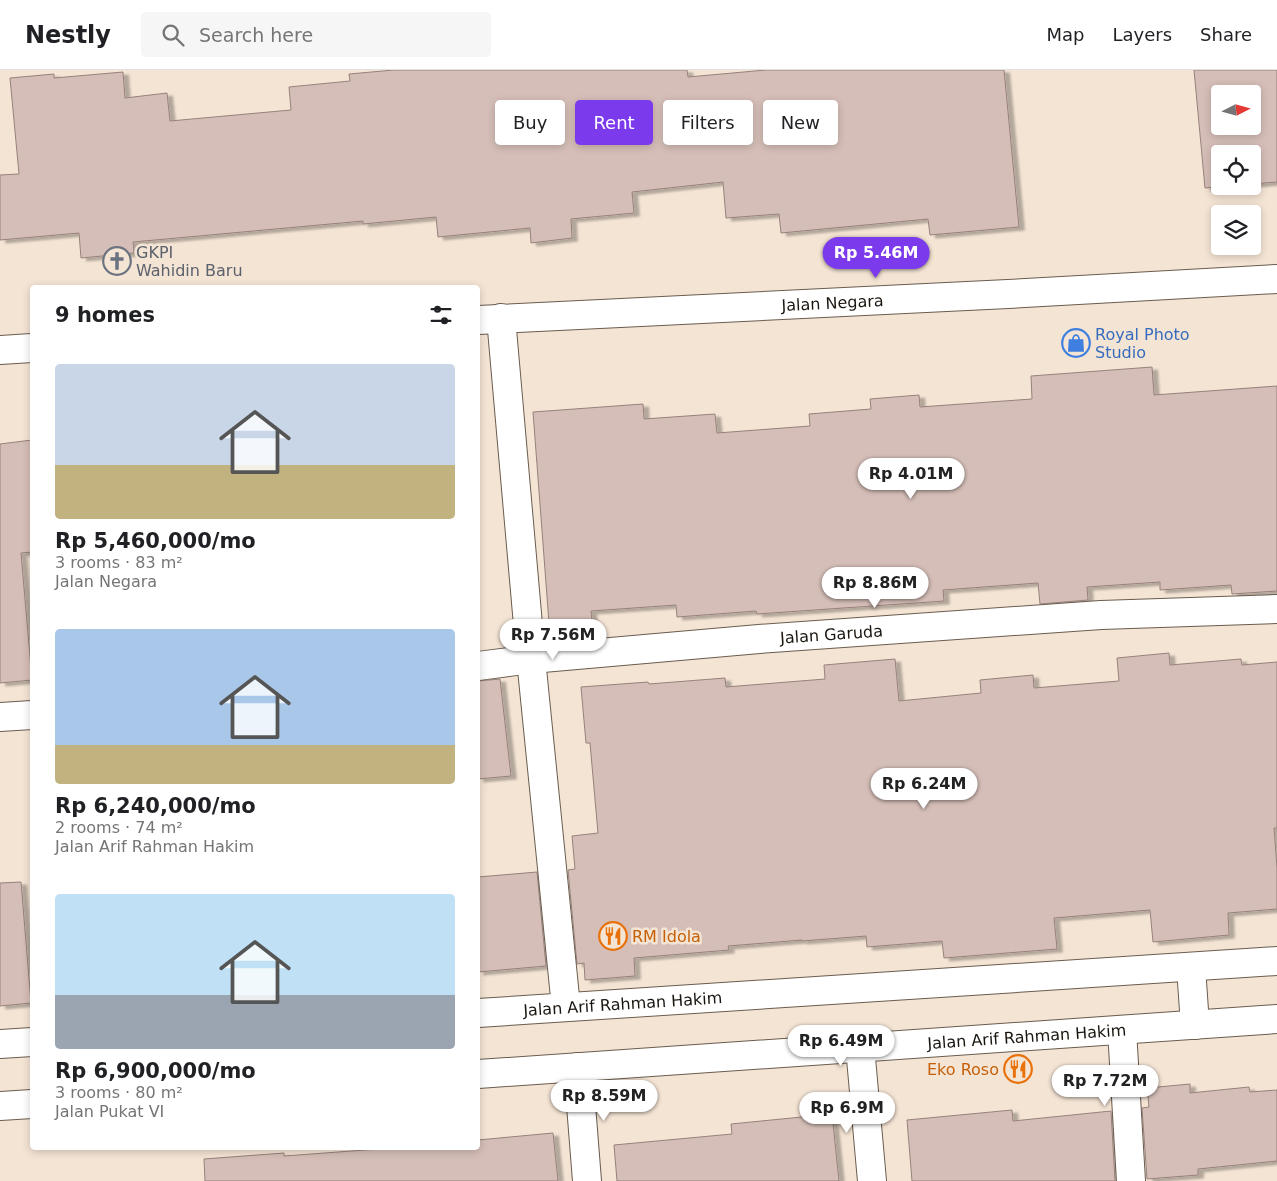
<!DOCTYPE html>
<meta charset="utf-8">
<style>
body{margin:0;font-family:"DejaVu Sans",sans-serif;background:#f6f6f6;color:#202124;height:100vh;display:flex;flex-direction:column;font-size:19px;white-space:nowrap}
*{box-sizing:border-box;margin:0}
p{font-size:16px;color:#757577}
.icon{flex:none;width:28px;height:28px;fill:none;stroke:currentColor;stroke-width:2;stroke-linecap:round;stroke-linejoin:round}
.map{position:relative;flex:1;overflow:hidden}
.sheet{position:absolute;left:30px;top:215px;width:450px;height:865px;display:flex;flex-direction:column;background:#fff;border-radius:5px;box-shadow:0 2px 8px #0003}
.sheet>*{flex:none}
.hud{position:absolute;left:495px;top:30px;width:475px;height:45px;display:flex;gap:10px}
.needle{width:32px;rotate:84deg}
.buttons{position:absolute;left:1211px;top:15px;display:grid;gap:10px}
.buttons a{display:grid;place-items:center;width:50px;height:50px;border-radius:5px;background:#fff;box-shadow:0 2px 8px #0003;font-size:25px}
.price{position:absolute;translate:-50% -42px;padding:0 11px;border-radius:18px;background:#fff;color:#222;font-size:16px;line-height:32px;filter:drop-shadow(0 1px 2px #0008)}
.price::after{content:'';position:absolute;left:50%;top:30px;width:15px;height:11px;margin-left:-8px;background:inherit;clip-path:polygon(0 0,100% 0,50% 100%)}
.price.active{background:#7c3aed;color:#fff}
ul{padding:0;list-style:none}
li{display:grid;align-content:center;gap:10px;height:265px;padding:0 25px}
li span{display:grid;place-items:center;height:155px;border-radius:5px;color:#555}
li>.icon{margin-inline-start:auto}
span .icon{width:90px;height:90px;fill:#fffc;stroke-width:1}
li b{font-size:21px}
h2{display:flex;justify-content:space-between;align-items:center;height:60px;padding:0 25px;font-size:21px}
.chip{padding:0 18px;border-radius:5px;background:#fff;box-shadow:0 2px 8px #0003;font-size:18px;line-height:45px}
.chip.active{background:#7c3aed;color:#fff}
header{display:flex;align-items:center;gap:30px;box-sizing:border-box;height:70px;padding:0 25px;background:#fff;border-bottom:1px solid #e0e0e0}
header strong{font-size:24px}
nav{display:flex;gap:28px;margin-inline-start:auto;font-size:18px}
.search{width:350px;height:45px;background:#f6f6f6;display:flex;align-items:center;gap:12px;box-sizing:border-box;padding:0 18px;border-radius:5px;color:#757577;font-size:19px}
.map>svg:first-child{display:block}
.building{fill:#d5beb7;stroke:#97817b;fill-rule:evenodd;filter:url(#shadow)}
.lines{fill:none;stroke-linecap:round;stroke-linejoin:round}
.minor-casing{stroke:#6a5c4e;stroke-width:30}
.major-casing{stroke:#6a5c4e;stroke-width:30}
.minor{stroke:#fff;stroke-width:28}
.major{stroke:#fff;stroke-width:28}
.labels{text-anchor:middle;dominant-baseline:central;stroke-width:5;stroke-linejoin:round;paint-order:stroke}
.worship-label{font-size:16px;fill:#5b616d;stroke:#f4e4d4;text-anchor:start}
.street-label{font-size:16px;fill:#1a150f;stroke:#f4e4d4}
.shop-label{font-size:16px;fill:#366cbe;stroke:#f4e4d4;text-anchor:start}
.food-label{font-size:16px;fill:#c56008;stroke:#f4e4d4;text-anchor:start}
</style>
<header>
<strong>Nestly</strong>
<div class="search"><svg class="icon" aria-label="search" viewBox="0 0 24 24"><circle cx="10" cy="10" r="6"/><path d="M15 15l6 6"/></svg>Search here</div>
<nav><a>Map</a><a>Layers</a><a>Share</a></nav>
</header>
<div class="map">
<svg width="1277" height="1111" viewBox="0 0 1277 1111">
<defs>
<filter id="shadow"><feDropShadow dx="5.5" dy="3" stdDeviation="1" flood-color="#0004"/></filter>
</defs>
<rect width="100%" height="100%" fill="#f4e4d4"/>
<g class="building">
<polygon points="394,0 687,0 688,7 766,0 1004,0 1019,157 930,165 928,149 781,163 779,144 726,148 723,112 632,122 634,143 571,149 572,168 531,173 530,158 438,167 436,147 363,154 363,151 133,172 134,183 81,188 79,163 0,170 0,105 19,104 10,8 54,4 54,8 123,2 125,28 167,23 170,51 291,40 289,17 350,11 349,4"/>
<path d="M1194,0H1277V112L1252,114V84H1220V116H1229L1205,118ZM1220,24H1252V56H1220Z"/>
<polygon points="1152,297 1154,325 1277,316 1277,521 1232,524 1231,515 1160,520 1160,512 1087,517 1088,530 1040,534 1038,513 943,520 944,531 757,544 756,541 677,547 676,535 591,541 592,550 549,553 533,342 643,334 644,349 715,344 717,363 810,356 809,344 871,339 870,329 919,325 920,337 1032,329 1031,306"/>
<polygon points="32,370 32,482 21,483 32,610 0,613 0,374"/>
<polygon points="1169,583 1170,595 1241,589 1242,595 1277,592 1277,758 1274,758 1277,798 1277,839 1228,843 1229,865 1153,872 1150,840 1054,848 1057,879 944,888 942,871 867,877 866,866 802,871 802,870 728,876 729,880 634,888 635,906 585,910 584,893 577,894 568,800 575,799 572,766 598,763 590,673 586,673 581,617 648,612 649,614 725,608 726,617 825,609 824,595 895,589 899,631 981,623 980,610 1033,605 1034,618 1119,611 1117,588"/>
<polygon points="500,609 511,706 478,709 478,611"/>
<polygon points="537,802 546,896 478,902 478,807"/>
<polygon points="21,812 31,933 0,936 0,813"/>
<polygon points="1190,1014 1190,1023 1249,1017 1250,1022 1277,1020 1277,1091 1198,1099 1198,1105 1147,1109 1142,1038 1149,1037 1147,1018"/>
<polygon points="1012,1040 1013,1051 1111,1041 1115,1111 912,1111 907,1050"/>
<polygon points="832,1044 839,1111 617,1111 614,1075 732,1064 731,1054"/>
<polygon points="553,1063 558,1111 205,1111 204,1089 284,1083 284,1086 392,1078 478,1078 478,1070"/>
</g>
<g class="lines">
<defs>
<g id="minor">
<polyline points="501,248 531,589 566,937"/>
<path id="s1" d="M478,250L1008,224L1277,209"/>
<polyline points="0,280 32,278"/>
<path id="s2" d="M478,596L531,589L759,569L1101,545L1277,539"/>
<polyline points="0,647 32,645"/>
<polyline points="1122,960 1131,1111"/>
<polyline points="860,977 872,1111"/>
<polyline points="578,997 587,1111"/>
</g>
<g id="major">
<polyline points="1191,897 1195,955"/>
<path id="s3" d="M478,943L1277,891"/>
<polyline points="0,974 32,972"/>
<path id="s4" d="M478,1004L1277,949"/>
<polyline points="0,1036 32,1034"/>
</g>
</defs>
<use href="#minor" class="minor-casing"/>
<use href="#major" class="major-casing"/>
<use href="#minor" class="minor"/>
<use href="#major" class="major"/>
</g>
<defs>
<symbol id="church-ring" viewBox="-11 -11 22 22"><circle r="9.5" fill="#f4e4d4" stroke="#6b7280" stroke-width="1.5"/><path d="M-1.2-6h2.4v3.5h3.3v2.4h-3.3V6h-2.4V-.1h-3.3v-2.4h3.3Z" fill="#6b7280"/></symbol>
<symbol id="shop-ring" viewBox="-11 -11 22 22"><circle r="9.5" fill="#f4e4d4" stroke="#3f7fe0" stroke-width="1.5"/><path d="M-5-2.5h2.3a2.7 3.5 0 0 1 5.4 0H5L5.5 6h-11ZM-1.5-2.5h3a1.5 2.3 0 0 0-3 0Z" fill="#3f7fe0"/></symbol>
<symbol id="restaurant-ring" viewBox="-11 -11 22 22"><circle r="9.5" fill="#f4e4d4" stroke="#e8710a" stroke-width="1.5"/><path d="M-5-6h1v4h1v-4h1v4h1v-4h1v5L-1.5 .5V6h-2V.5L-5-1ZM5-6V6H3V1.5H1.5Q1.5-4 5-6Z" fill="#e8710a"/></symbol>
</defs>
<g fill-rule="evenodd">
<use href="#church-ring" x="101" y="175" width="32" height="32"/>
<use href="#shop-ring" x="1060" y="257" width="32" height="32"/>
<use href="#restaurant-ring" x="597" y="850" width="32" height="32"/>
<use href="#restaurant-ring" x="1002" y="983" width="32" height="32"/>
</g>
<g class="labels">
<g class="worship-label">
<text x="136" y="182">GKPI<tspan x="136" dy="18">Wahidin Baru</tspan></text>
</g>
<g class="street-label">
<text stroke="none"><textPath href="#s1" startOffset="355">Jalan Negara</textPath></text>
<text stroke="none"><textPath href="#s2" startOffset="355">Jalan Garuda</textPath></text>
<text stroke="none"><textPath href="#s3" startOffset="145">Jalan Arif Rahman Hakim</textPath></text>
<text stroke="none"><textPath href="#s4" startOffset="550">Jalan Arif Rahman Hakim</textPath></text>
</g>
<g class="shop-label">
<text x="1095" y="264">Royal Photo<tspan x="1095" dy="18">Studio</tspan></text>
</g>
<g class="food-label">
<text x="632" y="866">RM Idola</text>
<text x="999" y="999" text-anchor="end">Eko Roso</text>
</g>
</g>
</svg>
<div class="buttons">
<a><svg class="needle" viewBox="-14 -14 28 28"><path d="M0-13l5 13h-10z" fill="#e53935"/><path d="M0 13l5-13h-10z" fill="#757577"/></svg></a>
<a><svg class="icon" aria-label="locate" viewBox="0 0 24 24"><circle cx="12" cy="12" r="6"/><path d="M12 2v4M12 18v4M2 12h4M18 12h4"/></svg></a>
<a><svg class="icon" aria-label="layers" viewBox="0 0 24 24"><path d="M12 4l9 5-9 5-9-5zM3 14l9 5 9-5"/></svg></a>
</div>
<b class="price active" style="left:876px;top:209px">Rp 5.46M</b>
<b class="price" style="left:911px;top:430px">Rp 4.01M</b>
<b class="price" style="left:875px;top:539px">Rp 8.86M</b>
<b class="price" style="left:553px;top:591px">Rp 7.56M</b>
<b class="price" style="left:924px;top:740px">Rp 6.24M</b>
<b class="price" style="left:841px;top:997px">Rp 6.49M</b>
<b class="price" style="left:1105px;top:1037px">Rp 7.72M</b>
<b class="price" style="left:604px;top:1052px">Rp 8.59M</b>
<b class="price" style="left:847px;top:1064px">Rp 6.9M</b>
<div class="hud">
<a class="chip">Buy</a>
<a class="chip active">Rent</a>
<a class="chip">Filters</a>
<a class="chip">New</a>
</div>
<section class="sheet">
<h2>9 homes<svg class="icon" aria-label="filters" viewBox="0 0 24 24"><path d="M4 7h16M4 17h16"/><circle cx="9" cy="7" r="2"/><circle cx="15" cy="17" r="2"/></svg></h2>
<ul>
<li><span style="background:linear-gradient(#c9d6e8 65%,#c2b280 0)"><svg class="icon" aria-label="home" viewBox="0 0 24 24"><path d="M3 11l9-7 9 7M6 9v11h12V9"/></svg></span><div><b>Rp 5,460,000/mo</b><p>3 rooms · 83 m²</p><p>Jalan Negara</p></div></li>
<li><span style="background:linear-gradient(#a9c7e8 75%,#c2b280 0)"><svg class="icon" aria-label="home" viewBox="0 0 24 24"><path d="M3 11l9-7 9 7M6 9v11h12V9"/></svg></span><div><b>Rp 6,240,000/mo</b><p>2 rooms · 74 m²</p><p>Jalan Arif Rahman Hakim</p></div></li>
<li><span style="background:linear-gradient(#bfe0f5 65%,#9aa5b1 0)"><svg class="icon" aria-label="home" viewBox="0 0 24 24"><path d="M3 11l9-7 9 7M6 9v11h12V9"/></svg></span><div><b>Rp 6,900,000/mo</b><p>3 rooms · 80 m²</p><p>Jalan Pukat VI</p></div></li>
</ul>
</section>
</div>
